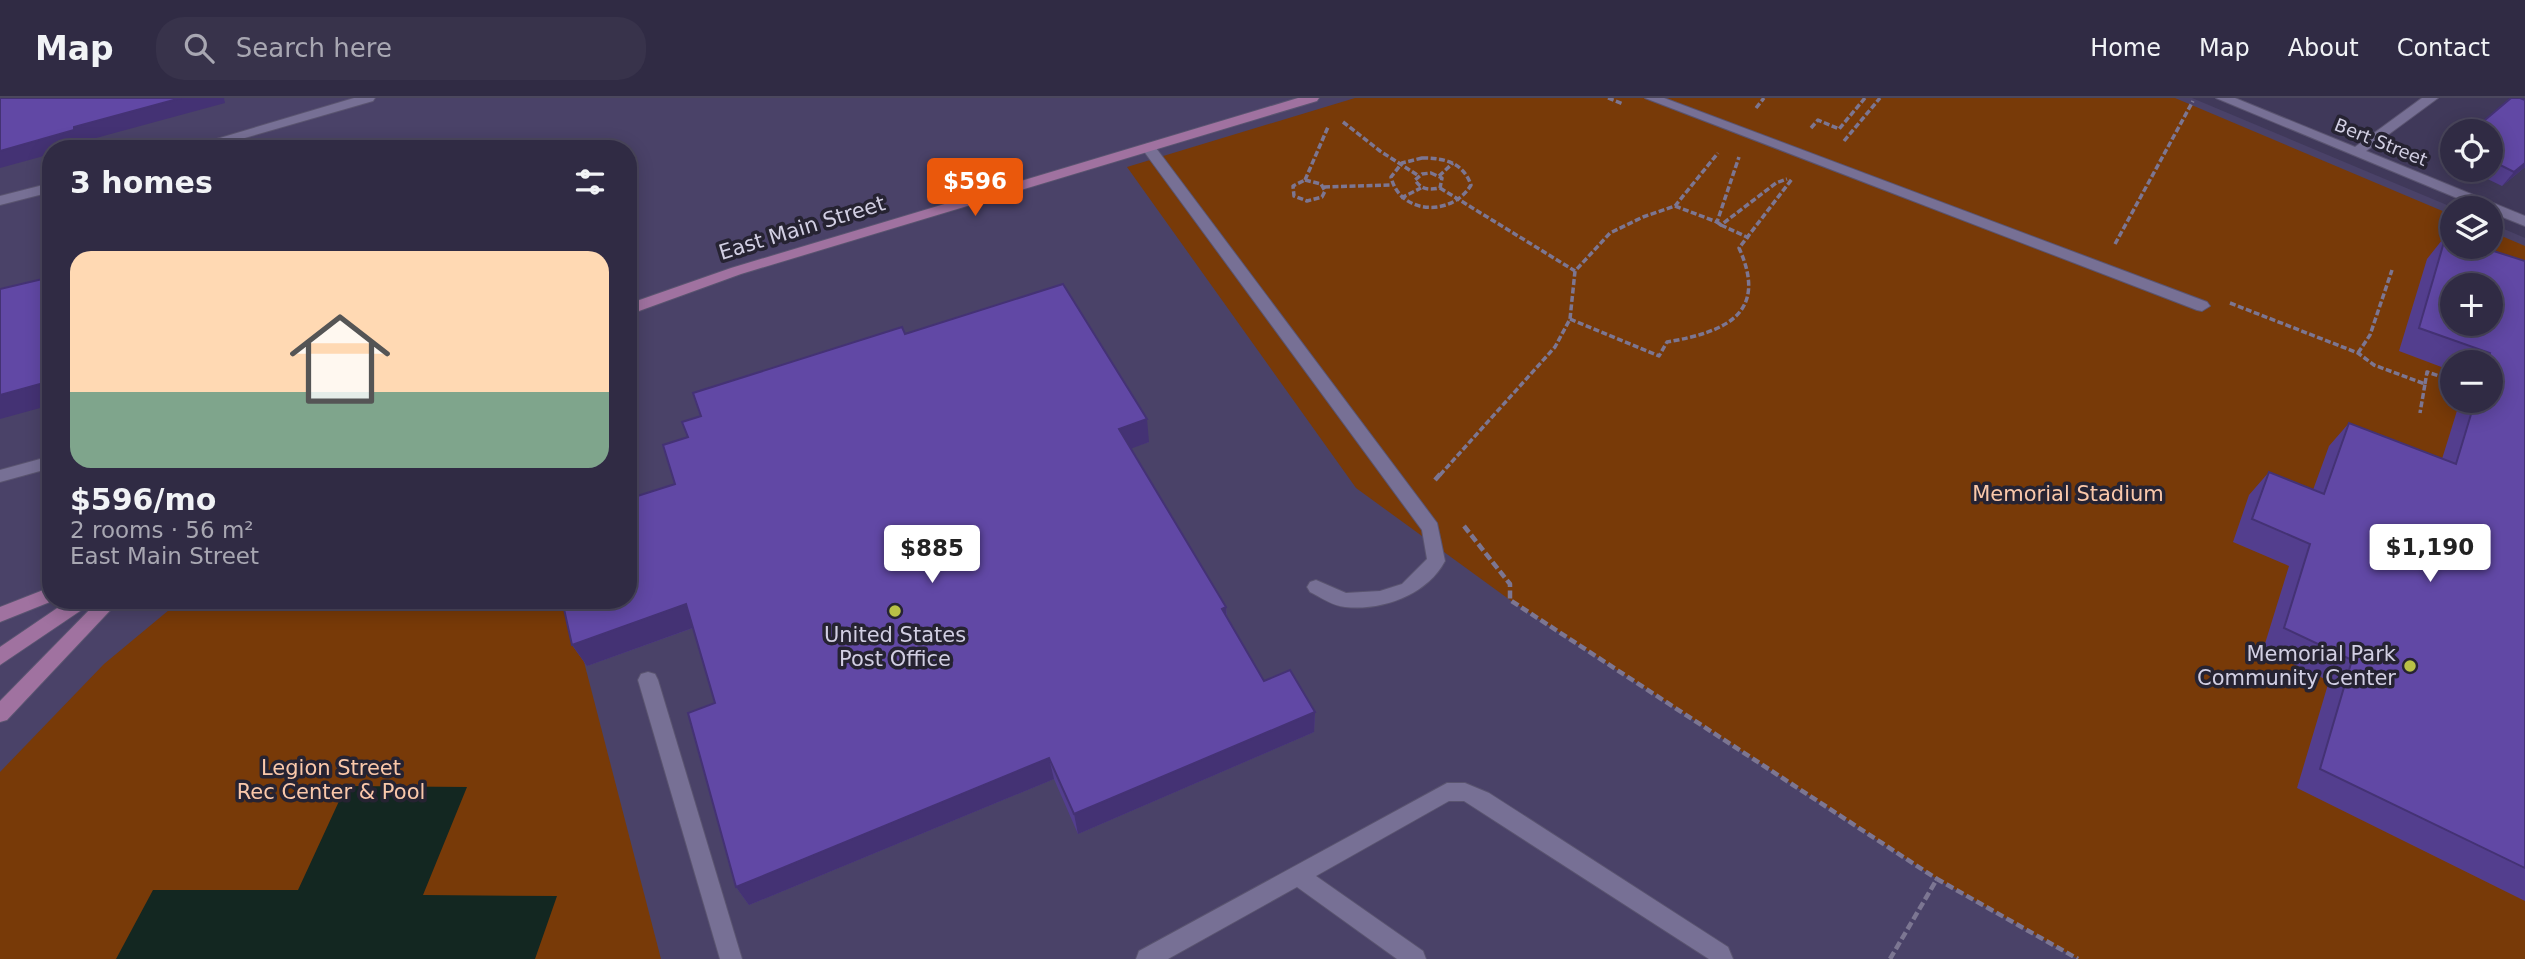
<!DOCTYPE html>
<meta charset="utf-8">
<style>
body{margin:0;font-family:"DejaVu Sans",sans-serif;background:#38334b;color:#f1f3f6;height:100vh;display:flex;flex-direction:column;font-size:26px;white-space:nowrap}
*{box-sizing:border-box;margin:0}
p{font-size:23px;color:#a8a7b2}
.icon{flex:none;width:38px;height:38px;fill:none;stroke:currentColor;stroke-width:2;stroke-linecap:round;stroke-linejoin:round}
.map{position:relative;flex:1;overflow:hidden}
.sheet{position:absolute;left:42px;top:42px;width:595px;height:469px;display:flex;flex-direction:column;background:#302b44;border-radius:28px;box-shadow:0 4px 18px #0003,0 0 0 2px #4b475d}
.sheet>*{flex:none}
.tools{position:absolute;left:2440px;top:21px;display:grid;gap:14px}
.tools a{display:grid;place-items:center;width:63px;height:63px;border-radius:50%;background:#302b44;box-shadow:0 4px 18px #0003,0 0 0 2px #4b475d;font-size:35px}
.price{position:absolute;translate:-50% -60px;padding:0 16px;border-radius:7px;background:#fff;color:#222;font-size:23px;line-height:46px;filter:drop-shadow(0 2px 4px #0008)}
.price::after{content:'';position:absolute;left:50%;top:42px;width:21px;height:16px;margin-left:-10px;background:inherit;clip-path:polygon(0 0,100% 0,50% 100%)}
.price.current{background:#ea580c;color:#fff}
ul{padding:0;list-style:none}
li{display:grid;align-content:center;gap:14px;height:371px;padding:0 28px}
li span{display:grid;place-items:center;height:217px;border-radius:21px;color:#555}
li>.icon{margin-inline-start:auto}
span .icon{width:126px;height:126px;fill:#fffc;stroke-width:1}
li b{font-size:30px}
h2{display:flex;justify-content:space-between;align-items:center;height:84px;padding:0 28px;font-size:30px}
header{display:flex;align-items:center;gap:42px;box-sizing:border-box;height:98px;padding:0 35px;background:#302b44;border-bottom:2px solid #4b475d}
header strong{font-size:33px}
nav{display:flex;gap:38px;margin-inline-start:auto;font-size:24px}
.search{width:490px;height:63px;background:#38334b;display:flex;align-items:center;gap:18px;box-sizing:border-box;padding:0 24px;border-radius:28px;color:#a8a7b2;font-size:26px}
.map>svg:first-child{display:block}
.built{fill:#4a4268;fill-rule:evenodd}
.green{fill:#783a08;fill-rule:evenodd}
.water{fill:#132721}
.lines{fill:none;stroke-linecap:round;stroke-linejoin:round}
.lane-casing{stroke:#5a5470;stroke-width:2}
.street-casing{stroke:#5a5470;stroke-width:2}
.secondary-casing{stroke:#5a5470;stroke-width:2}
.path-far1{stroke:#7c7692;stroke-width:3.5;stroke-dasharray:6 2.5;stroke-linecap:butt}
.path{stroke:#7c7692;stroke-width:4.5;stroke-dasharray:8 3.5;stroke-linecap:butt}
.lane{fill:#777095;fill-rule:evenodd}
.street{fill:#777095;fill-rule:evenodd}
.secondary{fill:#a072a0;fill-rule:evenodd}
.wall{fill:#533e8e}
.shaded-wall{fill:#443274}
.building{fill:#6148a5;stroke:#443274;stroke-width:2;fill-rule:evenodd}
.poi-dot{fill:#b9c046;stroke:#262332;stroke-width:2.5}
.labels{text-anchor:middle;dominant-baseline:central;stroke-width:7;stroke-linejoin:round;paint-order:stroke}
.far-street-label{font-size:18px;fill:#d2cfe3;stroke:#262332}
.street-label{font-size:21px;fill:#d2cfe3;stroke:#262332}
.park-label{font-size:21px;fill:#fac8aa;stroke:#262332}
.poi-label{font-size:21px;fill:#d2cfe3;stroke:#262332}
</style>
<header>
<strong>Map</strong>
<div class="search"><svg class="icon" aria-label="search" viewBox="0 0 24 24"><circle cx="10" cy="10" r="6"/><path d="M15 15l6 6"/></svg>Search here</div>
<nav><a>Home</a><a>Map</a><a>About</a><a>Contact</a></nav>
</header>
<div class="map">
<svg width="2525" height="861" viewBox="0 0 2525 861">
<rect width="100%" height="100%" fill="#40395a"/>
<path class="built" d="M0,0H2192L2454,110H2452V149H2490V125L2525,140V861H0ZM51,51H628V502H51ZM2452,187H2490V226H2452ZM2452,264H2490V303H2452Z"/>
<g class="green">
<path d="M1355,0H2175L2452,117V149H2490V133L2525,148V861H2078L1937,781L1510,502L1356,390L1127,69ZM2452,187H2490V226H2452ZM2452,264H2490V303H2452Z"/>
<polygon points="181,502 568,502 661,861 0,861 0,674 104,566"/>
</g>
<polygon class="water" points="346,688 467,689 423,797 557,798 535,861 116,861 153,792 298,792"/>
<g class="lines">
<defs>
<g id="lane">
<polygon points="1645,0 1664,0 2207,204 2210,208 2202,213 2197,212"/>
<path d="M1148,45L1153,46L1437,425L1445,463C1427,497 1382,513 1345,509C1333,508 1320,499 1310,494L1307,489L1310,484L1316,482L1346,495L1380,493L1402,486L1427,461L1422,432L1143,52L1141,49Z"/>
<polygon points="51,358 51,370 0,384 0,372"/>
<polygon points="648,574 655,576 658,582 742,861 720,861 638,582 641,576"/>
<polygon points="1447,685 1465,685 1489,695 1728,849 1733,861 1709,861 1464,703 1449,703 1316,778 1423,853 1426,861 1397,861 1297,789 1168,861 1136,861 1139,853"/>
</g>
<g id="street">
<polygon points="354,0 375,0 373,3 206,51 183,51"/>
<polygon points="2216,0 2235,0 2355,49 2422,0 2438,0 2366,53 2525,118 2525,128 2490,114 2490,110 2481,110"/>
<polygon points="51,85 51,94 0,107 0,98"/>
</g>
<g id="secondary">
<polygon points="1298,0 1319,0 1317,3 741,176 628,217 628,206 731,170"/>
<polygon points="51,489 51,502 55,502 0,524 0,509"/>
<polygon points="69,502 92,502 89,507 0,567 0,549"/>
<polygon points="99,502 120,502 7,622 0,624 0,603"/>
</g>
</defs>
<use href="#lane" class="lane-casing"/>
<use href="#street" class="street-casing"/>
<use href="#secondary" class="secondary-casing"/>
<g class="path-far1">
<polyline points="1608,0 1623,6"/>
<polyline points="1756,10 1764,0"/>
<polyline points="1343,24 1380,53 1419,78"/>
<polyline points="1811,30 1818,22 1839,31 1865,0"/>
<polyline points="1844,43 1880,0"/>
<path d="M1422,60C1444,60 1463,64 1471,87C1452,119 1400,117 1391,79L1402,65Z"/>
<path d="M1431,75L1442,80L1440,90C1430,92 1421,92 1415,82L1422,76Z"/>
<polyline points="1439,78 1453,65"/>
<polygon points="1305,82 1321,86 1325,93 1322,99 1307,103 1294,98 1293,88"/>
<polyline points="1305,82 1328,29"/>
<polyline points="1324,89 1391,87"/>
<polyline points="1440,90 1575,173"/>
<polyline points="1401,100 1421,90"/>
<polyline points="1675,108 1717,124 1739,59"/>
<polyline points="1717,124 1721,127 1776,85 1787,81"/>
<polyline points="1721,127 1749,140"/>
<polyline points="2115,146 2193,3"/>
<polyline points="2230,205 2358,255 2374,267 2425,286 2420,315"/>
<path d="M1570,221L1659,258L1667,244C1725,234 1769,216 1739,150L1792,81"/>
<polyline points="2358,255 2370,237 2392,172"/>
<polyline points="2425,286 2427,274 2452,282"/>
<polyline points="1440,377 1555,249 1570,221 1575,173 1610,135 1643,119 1675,108 1718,55"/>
</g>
<g class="path">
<polyline points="1435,382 1441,375"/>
<polyline points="1464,428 1510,486 1510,502 1937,781"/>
<polyline points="1890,861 1937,781 2078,861"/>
</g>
<use href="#lane" class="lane"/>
<use href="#street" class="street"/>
<use href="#secondary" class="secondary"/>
</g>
<g class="wall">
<polygon points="2525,2 2525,69 2502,88 2469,72 2490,72 2490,33"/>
<polygon points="2452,52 2452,64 2445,61"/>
<polygon points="2446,137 2525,163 2525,803 2297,690 2329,583 2263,552 2289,468 2233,444 2249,397 2269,374 2313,392 2329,348 2349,325 2442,361 2460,303 2490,303 2490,264 2452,264 2452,273 2399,253 2427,161"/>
<polygon points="905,236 1149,344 1131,350 1226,509 1227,519 1264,583 1315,614 1314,634 1078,736 1054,681 749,807 736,789 715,605 693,530 587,568 572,547 675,386 688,339 701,318"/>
</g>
<g class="shaded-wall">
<polygon points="181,0 224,0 225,5 85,43 85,47 70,51 51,51 51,56 0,70 0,53 74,29"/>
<polygon points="2525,65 2525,69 2502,88 2514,74"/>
<polygon points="51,283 51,307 0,321 0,297"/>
<polygon points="1147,321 1149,344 1122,354 1119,331"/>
<polygon points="686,506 698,528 587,568 572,547"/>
<polygon points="1226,509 1227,530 1222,511"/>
<polygon points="1315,614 1314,634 1078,736 1074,716"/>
<polygon points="1049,660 1054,681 749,807 736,789"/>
</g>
<g class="building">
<polygon points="0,0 181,0 74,29 74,32 0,53"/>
<polygon points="2511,0 2520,0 2525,2 2525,65 2514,74 2490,62 2490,33 2472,33"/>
<path d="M2446,137L2452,139V149H2481L2525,163V770L2320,671L2352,562L2284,530L2310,446L2252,421L2269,374L2324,396L2349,325L2456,366L2475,303H2490V264H2487L2490,255L2419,230ZM2452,187H2490V226H2452Z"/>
<polygon points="51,179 51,283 0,297 0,191"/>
<polygon points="1063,186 1147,321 1119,331 1226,509 1222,511 1264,583 1290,572 1315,614 1074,716 1049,660 736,789 688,615 715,605 686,506 572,547 562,502 628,502 628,401 675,386 663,347 688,339 682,324 701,318 693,295 902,229 905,236"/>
</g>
<g class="poi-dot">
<circle cx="895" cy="513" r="7"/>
<circle cx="2410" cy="568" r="7"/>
</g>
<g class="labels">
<g class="far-street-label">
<text transform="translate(2381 44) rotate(22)">Bert Street</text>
</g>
<g class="street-label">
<text transform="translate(802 130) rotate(-17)">East Main Street</text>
</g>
<g class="park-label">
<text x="2068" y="396">Memorial Stadium</text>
<text x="331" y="670">Legion Street<tspan x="331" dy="24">Rec Center &amp; Pool</tspan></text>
</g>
<g class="poi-label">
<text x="895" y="537">United States<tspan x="895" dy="24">Post Office</tspan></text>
<text x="2396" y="556" text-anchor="end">Memorial Park<tspan x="2396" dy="24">Community Center</tspan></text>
</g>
</g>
</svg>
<div class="tools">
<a><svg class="icon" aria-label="locate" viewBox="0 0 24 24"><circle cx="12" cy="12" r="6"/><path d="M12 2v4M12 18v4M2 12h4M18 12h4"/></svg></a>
<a><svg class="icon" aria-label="layers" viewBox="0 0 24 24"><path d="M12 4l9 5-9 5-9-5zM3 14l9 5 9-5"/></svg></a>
<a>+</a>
<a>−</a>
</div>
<b class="price current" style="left:975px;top:120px">$596</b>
<b class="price" style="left:2430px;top:486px">$1,190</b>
<b class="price" style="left:932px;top:487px">$885</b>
<section class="sheet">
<h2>3 homes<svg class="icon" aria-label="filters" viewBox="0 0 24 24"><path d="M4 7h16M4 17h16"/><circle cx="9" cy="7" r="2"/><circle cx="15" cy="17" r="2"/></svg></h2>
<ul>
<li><span style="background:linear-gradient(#ffd9b3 65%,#7fa58c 0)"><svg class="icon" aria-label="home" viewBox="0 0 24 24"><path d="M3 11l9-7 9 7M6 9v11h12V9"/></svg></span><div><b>$596/mo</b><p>2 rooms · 56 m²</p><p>East Main Street</p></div></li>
</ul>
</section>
</div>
